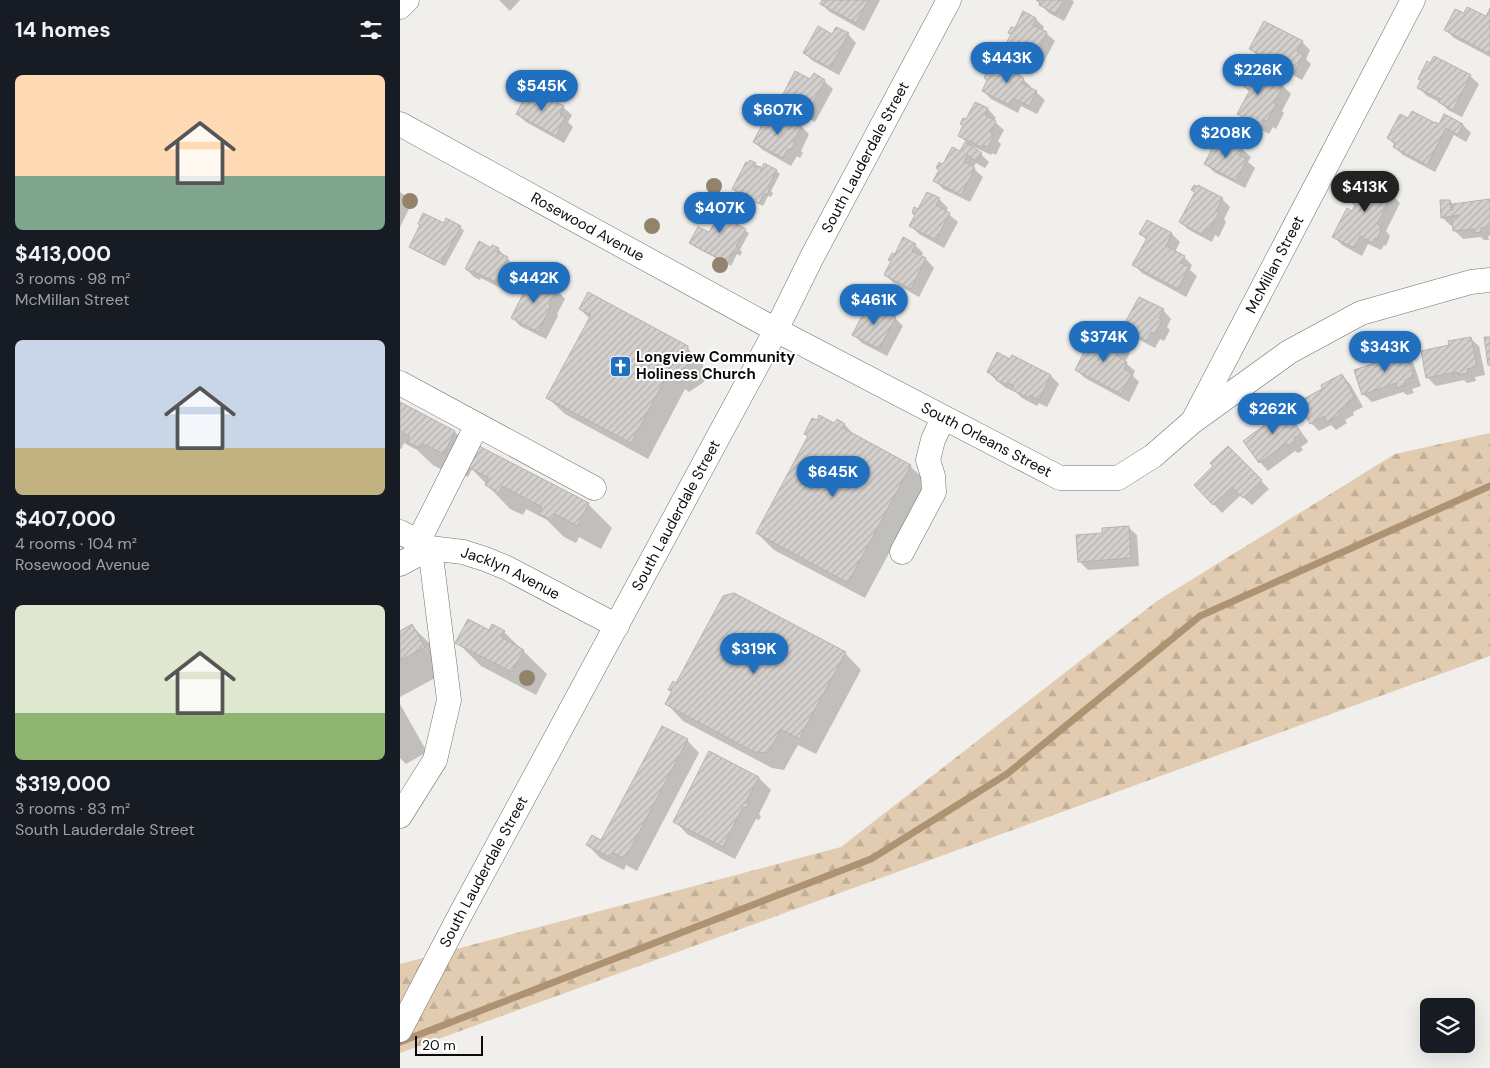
<!DOCTYPE html>
<meta charset="utf-8">
<style>
body{margin:0;font-family:"DM Sans",sans-serif;background:#20242c;color:#f1f3f6;height:100vh;display:flex;flex-direction:column;font-size:19px;white-space:nowrap}
*{box-sizing:border-box;margin:0}
p{font-size:16px;color:#9ea1a6}
.icon{flex:none;width:28px;height:28px;fill:none;stroke:currentColor;stroke-width:2;stroke-linecap:round;stroke-linejoin:round}
.map{position:relative;flex:1;overflow:hidden}
.side{display:flex;flex-direction:column;background:#171b24;width:400px}
.side>*{flex:none}
.controls{position:absolute;left:1020px;top:998px;display:grid;gap:10px}
.controls a{display:grid;place-items:center;width:55px;height:55px;border-radius:8px;background:#171b24;box-shadow:0 5px 20px #0002;font-size:25px}
.scale{position:absolute;left:15px;bottom:12px;width:68px;box-sizing:border-box;padding-left:5px;border:2px solid #0c0b0a;border-top:0;font-size:14px;line-height:18px;white-space:nowrap;color:#0c0b0a;-webkit-text-stroke:4px #fff;paint-order:stroke}
.price{position:absolute;translate:-50% -42px;padding:0 11px;border-radius:18px;background:#2170bf;color:#fff;font-size:16px;line-height:32px;filter:drop-shadow(0 1px 2px #0008)}
.price::after{content:'';position:absolute;left:50%;top:30px;width:15px;height:11px;margin-left:-8px;background:inherit;clip-path:polygon(0 0,100% 0,50% 100%)}
.price.on{background:#222;color:#fff}
ul{padding:0;list-style:none}
li{display:grid;align-content:center;gap:10px;height:265px;padding:0 15px}
li span{display:grid;place-items:center;height:155px;border-radius:8px;color:#555}
li>.icon{margin-inline-start:auto}
span .icon{width:90px;height:90px;fill:#fffc;stroke-width:1}
li b{font-size:21px}
h2{display:flex;justify-content:space-between;align-items:center;height:60px;padding:0 15px;font-size:21px}
main{display:flex;flex:1;min-height:0}
.map>svg:first-child{display:block}
.forest{fill:url(#forest-firs)}
.shadow{fill:#0003}
.lines{fill:none;stroke-linecap:round;stroke-linejoin:round}
.stream{stroke:#ae9372;stroke-width:7}
.building{fill:url(#building-hatch);stroke:#b6b4b1}
.minor-casing{stroke:#71706d;stroke-width:25}
.minor{stroke:#fff;stroke-width:24}
.tree{fill:#93836a}
.labels{text-anchor:middle;dominant-baseline:central;stroke-width:4;stroke-linejoin:round;paint-order:stroke}
.street-label{font-size:15px;fill:#0c0b0a;stroke:#fff}
.poi-label{font-size:15px;font-weight:bold;fill:#0c0b0a;stroke:#fff;text-anchor:start}
</style>
<main>
<section class="side">
<h2>14 homes<svg class="icon" aria-label="filters" viewBox="0 0 24 24"><path d="M4 7h16M4 17h16"/><circle cx="9" cy="7" r="2"/><circle cx="15" cy="17" r="2"/></svg></h2>
<ul>
<li><span style="background:linear-gradient(#ffd9b3 65%,#7fa58c 0)"><svg class="icon" aria-label="home" viewBox="0 0 24 24"><path d="M3 11l9-7 9 7M6 9v11h12V9"/></svg></span><div><b>$413,000</b><p>3 rooms · 98 m²</p><p>McMillan Street</p></div></li>
<li><span style="background:linear-gradient(#c9d6e8 70%,#c2b280 0)"><svg class="icon" aria-label="home" viewBox="0 0 24 24"><path d="M3 11l9-7 9 7M6 9v11h12V9"/></svg></span><div><b>$407,000</b><p>4 rooms · 104 m²</p><p>Rosewood Avenue</p></div></li>
<li><span style="background:linear-gradient(#dfe7d0 70%,#8fb573 0)"><svg class="icon" aria-label="home" viewBox="0 0 24 24"><path d="M3 11l9-7 9 7M6 9v11h12V9"/></svg></span><div><b>$319,000</b><p>3 rooms · 83 m²</p><p>South Lauderdale Street</p></div></li>
</ul>
</section>
<div class="map">
<svg width="1090" height="1068" viewBox="0 0 1090 1068">
<defs>
<pattern id="forest-firs" width="22" height="20" patternUnits="userSpaceOnUse" patternTransform="scale(1.25)"><rect width="22" height="20" fill="#e2ccb1"/><path d="M5 1l3.5 6h-7zM16 11l3.5 6h-7z" fill="#c1ae97"/></pattern>
<pattern id="building-hatch" width="6" height="6" patternUnits="userSpaceOnUse" patternTransform="scale(1.25)"><rect width="6" height="6" fill="#d3d0ce"/><path d="M-1 1l2-2M0 6l6-6M5 7l2-2" fill="none" stroke="#b4b1b0"/></pattern>
</defs>
<rect width="100%" height="100%" fill="#f1efec"/>
<polygon class="forest" points="1090,433 1090,656 0,1053 0,964 441,847 757,601 995,454"/>
<g class="shadow">
<polygon points="99,0 120,0 110,11"/>
<polygon points="424,0 480,0 464,31 430,12 421,4"/>
<polygon points="636,0 672,0 674,2 664,21 649,13"/>
<polygon points="1090,11 1090,57 1054,38 1046,30 1064,15 1086,18"/>
<polygon points="624,13 636,19 644,27 642,31 646,33 655,41 641,67 615,54 607,46"/>
<polygon points="448,34 456,43 439,75 413,61 404,53"/>
<polygon points="902,42 910,50 906,59 911,64 902,80 859,57 851,49"/>
<polygon points="612,64 621,72 619,76 623,79 631,87 630,89 636,92 645,100 637,114 621,106 618,113 591,99 583,91 591,76"/>
<polygon points="846,67 883,86 891,94 882,111 884,113 876,129 873,127 869,134 847,122 839,114 850,92 838,82"/>
<polygon points="1070,76 1079,84 1062,117 1048,110 1041,103 1027,96 1019,88"/>
<polygon points="411,81 424,81 433,89 415,122 390,108 382,100"/>
<polygon points="576,103 588,109 596,118 594,121 604,130 598,141 601,144 596,155 592,153 591,155 572,146 571,147 581,154 589,162 585,168 576,163 573,168 583,177 570,202 543,189 535,180 543,166 560,153 567,143 559,135"/>
<polygon points="163,107 172,115 168,122 173,127 164,143 126,122 117,114"/>
<polygon points="1045,116 1063,125 1071,133 1066,142 1054,135 1035,172 1003,155 994,147 995,145 988,138 1008,120 1040,126"/>
<polygon points="401,126 409,134 401,151 403,153 400,158 397,156 391,166 363,150 354,142 386,127"/>
<polygon points="842,149 851,157 848,162 855,168 845,188 814,172 806,164"/>
<polygon points="355,164 362,170 376,171 380,174 371,191 373,193 371,197 368,196 363,206 337,193 334,189"/>
<polygon points="977,173 991,180 1000,189 995,198 1000,203 986,231 990,236 986,246 984,245 981,250 968,244 962,256 942,245 934,237 966,193"/>
<polygon points="0,192 5,196 2,201 10,207 0,227"/>
<polygon points="528,193 540,200 548,208 546,212 558,222 544,248 519,234 511,226"/>
<polygon points="822,199 830,207 824,219 826,222 819,237 815,235 812,242 789,230 780,222"/>
<polygon points="1090,200 1090,236 1088,236 1089,240 1084,240 1081,237 1063,239 1055,231 1054,225 1051,226 1043,218 1042,201 1050,201 1054,205"/>
<polygon points="312,211 338,214 342,218 338,226 349,233 340,250 342,252 340,256 337,254 331,266 295,247 291,243 309,234 319,217"/>
<polygon points="747,221 772,234 780,242 775,252 784,257 792,265 790,270 797,276 786,297 742,273 734,265 747,240 741,234"/>
<polygon points="60,227 64,231 45,266 14,250 10,247"/>
<polygon points="515,245 523,253 521,257 526,259 534,268 519,297 494,283 485,275 495,256"/>
<polygon points="91,249 98,249 116,267 104,290 81,278 80,280 74,277 66,269"/>
<polygon points="133,277 157,290 165,299 157,314 158,316 146,339 120,326 112,317"/>
<polygon points="180,309 286,347 303,364 304,382 289,392 285,389 248,459 165,414 148,398 190,319"/>
<polygon points="763,310 771,319 767,327 770,330 764,341 760,339 755,348 732,336 724,328"/>
<polygon points="495,318 503,326 487,356 462,343 454,335"/>
<polygon points="695,331 722,345 730,353 725,362 735,371 733,376 739,382 729,402 685,378 676,370"/>
<polygon points="1070,338 1079,346 1085,375 1075,377 1076,381 1067,383 1064,380 1036,386 1027,377 1050,346"/>
<polygon points="1003,354 1005,354 1013,362 1021,386 1012,389 1014,393 1007,395 1003,392 972,402 963,394"/>
<polygon points="612,357 651,376 659,384 647,407 639,403 637,406 622,398 616,392 606,388 596,380 588,372 610,361"/>
<polygon points="942,375 950,384 963,407 953,412 954,415 945,420 947,423 936,430 931,425 919,431 911,423"/>
<polygon points="0,403 55,432 76,454 188,504 212,528 201,549 179,537 176,543 164,537 147,520 126,509 123,515 110,509 72,469 68,477 47,467 44,471 33,465 17,450 4,443 1,449 0,449"/>
<polygon points="882,409 890,417 908,441 907,443 901,447 903,450 898,453 895,451 868,471 860,462 867,425"/>
<polygon points="437,421 445,425 457,438 510,466 527,482 465,598 374,550 357,533"/>
<polygon points="828,447 869,489 852,505 841,495 822,513 796,485 815,466"/>
<polygon points="728,527 737,535 739,566 688,570 679,561 703,534"/>
<polygon points="12,626 36,650 48,671 0,697 0,633"/>
<polygon points="104,632 147,674 136,695 81,666 57,642"/>
<polygon points="445,653 461,670 416,754 398,745 384,770 372,768 283,721 267,704 273,692 270,689 277,685"/>
<polygon points="0,704 27,752 6,764 0,758"/>
<polygon points="287,740 299,753 237,871 226,865 224,870 200,858 188,845 202,841"/>
<polygon points="310,753 359,778 371,790 359,814 361,817 359,820 356,819 335,859 287,834 275,821"/>
</g>
<g class="lines">
<polyline class="stream" points="0,1042 471,859 607,774 800,616 1090,486"/>
</g>
<g class="building">
<polygon points="422,0 468,0 456,23 420,4"/>
<polygon points="636,0 663,0 656,14 639,5 640,2"/>
<polygon points="1067,7 1086,16 1090,8 1090,54 1044,30 1055,9 1064,13"/>
<polygon points="623,11 636,18 633,25 647,32 633,60 605,46 611,34 608,33 611,27 615,28"/>
<polygon points="864,21 903,41 897,51 903,55 894,73 849,49"/>
<polygon points="418,26 432,34 436,27 449,33 430,68 403,53"/>
<polygon points="599,56 613,63 609,70 624,78 621,83 637,91 629,106 613,98 609,105 582,91 587,80 584,78 587,72 590,74"/>
<polygon points="1034,56 1071,75 1053,110 1038,102 1040,99 1017,88 1021,80 1018,79 1027,61 1030,63"/>
<polygon points="845,65 883,85 874,103 876,104 867,121 864,120 861,127 837,114 850,90 836,82"/>
<polygon points="395,71 410,79 414,73 425,80 407,114 380,100"/>
<polygon points="130,88 164,106 160,114 165,117 156,136 116,114"/>
<polygon points="575,102 588,108 585,115 596,121 590,133 594,135 588,147 584,145 583,148 558,136 563,125 560,124 563,118 566,119"/>
<polygon points="1012,111 1035,123 1035,122 1039,124 1044,114 1063,124 1058,135 1046,128 1027,165 993,147 995,143 987,138 1000,114 1008,118"/>
<polygon points="367,116 385,125 389,118 402,125 393,142 395,143 391,150 388,149 383,158 353,142"/>
<polygon points="819,136 843,148 839,155 847,159 836,181 804,164"/>
<polygon points="565,142 582,153 576,161 567,155 564,162 575,168 561,195 533,181 539,170 536,168 539,162 542,164 544,162 552,147 560,151"/>
<polygon points="350,160 356,163 354,167 356,167 357,166 361,167 360,169 361,170 364,163 377,170 368,187 370,188 367,195 364,193 359,204 332,189 346,162 348,163"/>
<polygon points="976,171 992,179 986,190 993,194 977,224 982,226 978,239 975,238 972,243 960,236 954,248 932,237 947,208 952,211 955,205 952,203 960,188 966,191"/>
<polygon points="794,185 798,187 798,185 823,198 816,211 819,212 810,229 807,228 803,235 779,222 795,192 791,190"/>
<polygon points="527,192 540,198 536,205 550,213 536,240 509,226 515,215 512,213 514,207 518,209"/>
<polygon points="1090,199 1090,227 1081,228 1081,232 1075,233 1074,229 1053,231 1052,218 1059,217 1059,215 1041,218 1040,200 1050,200 1051,210 1053,210 1053,204"/>
<polygon points="316,201 339,213 334,223 346,229 336,246 339,248 336,253 333,251 327,263 289,243 298,227 309,232 315,222 312,220 314,216 317,217 318,215 311,212"/>
<polygon points="23,213 44,223 46,218 61,226 41,263 9,247 20,225 18,224"/>
<polygon points="747,220 772,233 766,246 785,256 781,263 789,267 778,289 732,265 747,238 739,234"/>
<polygon points="503,237 516,244 512,251 526,258 511,289 484,275 491,261 488,260 492,253 495,254"/>
<polygon points="79,241 91,248 92,245 99,248 97,252 108,257 96,282 72,271 71,272 65,269"/>
<polygon points="132,276 157,289 149,305 151,306 138,332 111,318"/>
<polygon points="188,292 288,346 288,365 272,376 268,374 231,443 146,398 191,315 179,309"/>
<polygon points="739,297 764,309 759,318 762,320 755,334 751,332 747,341 722,328"/>
<polygon points="469,303 496,317 479,349 452,335"/>
<polygon points="695,330 722,344 716,355 727,362 724,369 732,373 721,394 675,370"/>
<polygon points="1071,337 1077,367 1067,369 1068,373 1058,375 1057,372 1026,378 1021,351 1049,345 1048,341"/>
<polygon points="1084,337 1090,337 1090,365 1088,365"/>
<polygon points="1001,350 1002,353 1005,352 1014,377 1005,380 1006,385 997,388 996,383 962,395 954,370 981,361 979,357"/>
<polygon points="597,352 610,359 612,355 651,375 639,400 630,395 629,398 612,390 614,386 608,383 607,385 596,380 597,378 587,372"/>
<polygon points="942,374 955,398 946,404 947,407 938,411 940,415 927,422 924,416 910,424 898,402 922,389 921,385"/>
<polygon points="0,402 55,431 44,454 23,444 20,448 7,442 10,436 0,431"/>
<polygon points="882,407 901,432 899,434 900,435 894,438 896,441 889,446 887,443 859,463 843,441 866,424 863,421"/>
<polygon points="419,415 434,423 437,419 445,424 443,428 511,465 448,583 356,533 408,436 404,434 412,418 417,420"/>
<polygon points="79,446 189,503 177,526 155,514 152,520 139,514 142,507 102,486 99,493 85,485 89,478 68,467"/>
<polygon points="828,446 862,480 843,498 832,487 813,505 794,485 813,466 810,463"/>
<polygon points="729,526 731,558 678,562 676,535 702,533 702,528"/>
<polygon points="334,593 446,652 399,739 381,729 368,753 354,752 265,704 272,691 268,690 273,681 276,683 323,596"/>
<polygon points="68,619 89,630 92,624 105,631 101,637 124,650 112,672 55,643"/>
<polygon points="12,624 25,647 0,661 0,631"/>
<polygon points="262,726 288,739 225,859 214,853 211,858 186,845 192,835 201,840"/>
<polygon points="309,751 359,777 346,802 349,803 346,808 343,807 323,847 273,822"/>
</g>
<g class="lines">
<defs>
<g id="minor">
<polyline points="0,7 7,0"/>
<path id="s1" d="M0,124L376,330L660,478H718L753,456L792,422L889,352L961,313L1071,282L1090,280"/>
<polyline points="0,383 194,488"/>
<path id="s2" d="M795,417L1013,0"/>
<path id="s3" d="M0,532L30,548L63,552L85,559L107,568L217,626"/>
<polyline points="18,542 77,425"/>
<polyline points="502,552 534,492 533,476 528,460 533,440 543,418"/>
<polyline points="0,564 30,548 49,700 35,760 0,816"/>
<path id="s4" d="M0,1030L59,917L376,330L412,257L549,0"/>
</g>
</defs>
<use href="#minor" class="minor-casing"/>
<use href="#minor" class="minor"/>
</g>
<g class="tree">
<circle cx="314" cy="186" r="8"/>
<circle cx="10" cy="201" r="8"/>
<circle cx="252" cy="226" r="8"/>
<circle cx="320" cy="265" r="8"/>
<circle cx="127" cy="678" r="8"/>
</g>
<defs>
<symbol id="church-square" viewBox="-11 -11 22 22"><rect x="-9" y="-9" width="18" height="18" rx="4" fill="#2170bf" stroke="#fff"/><path d="M-1.2-6h2.4v3.5h3.3v2.4h-3.3V6h-2.4V-.1h-3.3v-2.4h3.3Z" fill="#fff"/></symbol>
</defs>
<g fill-rule="evenodd">
<use href="#church-square" x="208" y="354" width="25" height="25"/>
</g>
<g class="labels">
<g class="street-label">
<text stroke="none"><textPath href="#s4" startOffset="989">South Lauderdale Street</textPath></text>
<text stroke="none"><textPath href="#s1" startOffset="214">Rosewood Avenue</textPath></text>
<text stroke="none"><textPath href="#s2" startOffset="172">McMillan Street</textPath></text>
<text stroke="none"><textPath href="#s1" startOffset="666">South Orleans Street</textPath></text>
<text stroke="none"><textPath href="#s4" startOffset="584">South Lauderdale Street</textPath></text>
<text stroke="none"><textPath href="#s3" startOffset="119">Jacklyn Avenue</textPath></text>
<text stroke="none"><textPath href="#s4" startOffset="179">South Lauderdale Street</textPath></text>
</g>
<g class="poi-label">
<text x="236" y="357">Longview Community<tspan x="236" dy="17">Holiness Church</tspan></text>
</g>
</g>
</svg>
<div class="controls">
<a><svg class="icon" aria-label="layers" viewBox="0 0 24 24"><path d="M12 4l9 5-9 5-9-5zM3 14l9 5 9-5"/></svg></a>
</div>
<div class="scale">20 m</div>
<b class="price" style="left:607px;top:84px">$443K</b>
<b class="price" style="left:858px;top:96px">$226K</b>
<b class="price" style="left:142px;top:112px">$545K</b>
<b class="price" style="left:378px;top:136px">$607K</b>
<b class="price" style="left:826px;top:159px">$208K</b>
<b class="price on" style="left:965px;top:213px">$413K</b>
<b class="price" style="left:320px;top:234px">$407K</b>
<b class="price" style="left:134px;top:304px">$442K</b>
<b class="price" style="left:474px;top:326px">$461K</b>
<b class="price" style="left:704px;top:363px">$374K</b>
<b class="price" style="left:985px;top:373px">$343K</b>
<b class="price" style="left:873px;top:435px">$262K</b>
<b class="price" style="left:433px;top:498px">$645K</b>
<b class="price" style="left:354px;top:675px">$319K</b>
</div>
</main>
